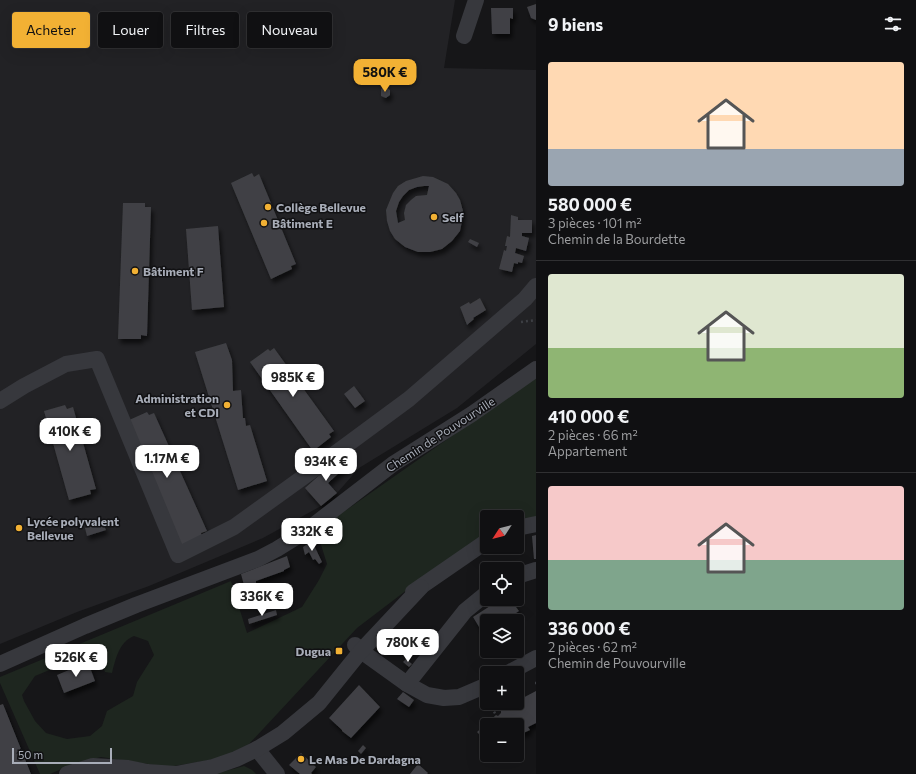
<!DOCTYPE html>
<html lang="fr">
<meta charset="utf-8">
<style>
body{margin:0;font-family:Commissioner,sans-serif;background:#19191b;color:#f1f3f6;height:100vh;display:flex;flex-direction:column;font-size:15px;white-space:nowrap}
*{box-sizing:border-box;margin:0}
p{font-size:13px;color:#9c9d9f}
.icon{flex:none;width:22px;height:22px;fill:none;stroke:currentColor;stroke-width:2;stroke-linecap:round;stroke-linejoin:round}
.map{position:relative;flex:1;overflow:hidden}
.side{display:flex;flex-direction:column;background:#101012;width:380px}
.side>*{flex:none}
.banner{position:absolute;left:12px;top:12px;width:380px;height:36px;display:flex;gap:8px}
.needle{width:26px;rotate:234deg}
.tools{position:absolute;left:480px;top:510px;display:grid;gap:8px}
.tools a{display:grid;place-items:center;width:44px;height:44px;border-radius:4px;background:#101012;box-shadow:0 4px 16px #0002,0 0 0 1px #303032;font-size:20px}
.scale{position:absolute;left:12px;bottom:10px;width:100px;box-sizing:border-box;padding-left:4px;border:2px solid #a8adb8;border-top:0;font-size:11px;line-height:14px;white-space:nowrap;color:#a8adb8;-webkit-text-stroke:3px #111113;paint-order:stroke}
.price{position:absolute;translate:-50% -34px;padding:0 9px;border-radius:8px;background:#fff;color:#222;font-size:13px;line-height:26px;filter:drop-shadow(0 1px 2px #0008)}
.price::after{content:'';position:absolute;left:50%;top:24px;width:12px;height:9px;margin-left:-6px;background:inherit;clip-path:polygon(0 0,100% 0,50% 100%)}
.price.selected{background:#f2b134;color:#111}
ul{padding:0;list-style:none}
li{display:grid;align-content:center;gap:8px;height:212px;padding:0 12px}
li+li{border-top:1px solid #303032}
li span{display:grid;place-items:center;height:124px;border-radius:4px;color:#555}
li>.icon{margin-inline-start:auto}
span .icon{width:72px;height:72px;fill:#fffc;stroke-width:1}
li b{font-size:17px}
h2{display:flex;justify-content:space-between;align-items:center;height:48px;padding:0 12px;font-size:17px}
.tag{padding:0 14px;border-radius:4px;background:#101012;box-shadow:0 4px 16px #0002,0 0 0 1px #303032;font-size:14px;line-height:36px}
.tag.selected{background:#f2b134;color:#111}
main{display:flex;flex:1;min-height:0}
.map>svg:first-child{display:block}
.built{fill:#222225}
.green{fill:#1e261f;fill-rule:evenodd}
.building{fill:#404145;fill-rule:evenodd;filter:url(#shadow)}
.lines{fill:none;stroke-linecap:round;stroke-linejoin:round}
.path{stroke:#3d3f44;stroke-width:2.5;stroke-dasharray:2 3;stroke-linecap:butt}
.minor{stroke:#37383d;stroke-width:16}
.poi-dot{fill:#f2b134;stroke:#111113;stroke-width:1.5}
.labels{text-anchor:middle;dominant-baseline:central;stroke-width:3;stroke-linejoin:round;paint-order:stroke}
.poi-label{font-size:12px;font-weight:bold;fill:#a8adb8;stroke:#111113;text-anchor:start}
.street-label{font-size:12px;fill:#a8adb8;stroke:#111113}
</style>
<main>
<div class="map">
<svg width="536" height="774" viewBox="0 0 536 774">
<defs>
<filter id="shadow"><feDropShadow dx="2.5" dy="4.5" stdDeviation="2" flood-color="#0009"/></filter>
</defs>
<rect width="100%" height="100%" fill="#161618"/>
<polygon class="built" points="0,0 455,0 444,68 536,70 536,344 457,408 359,468 337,493 321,506 263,538 149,586 77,612 0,644"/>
<g class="green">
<path d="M536,377V518L517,520V517H487V534L441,564L357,628L249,744L222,758L168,767L101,757L73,764L50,774H40L0,683V677L231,581L247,633L302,607L319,580L327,564L318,535L325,525ZM134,636L148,641L154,655L137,682L133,696L107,711L102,726L90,736L67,739L46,733L35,721L24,701L22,695L35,676L64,664L93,655L100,657L105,672L112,673C116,658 119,642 134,636Z"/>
<polygon points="244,766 252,770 256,774 214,774"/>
</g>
<g class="building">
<polygon points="536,4 536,20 531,18 527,7"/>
<polygon points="491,8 513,8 513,19 510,18 510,34 492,34"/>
<polygon points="385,87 390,90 390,95 386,98 381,96 381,89"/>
<polygon points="252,173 254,177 259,174 296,264 291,266 292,269 271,279 231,183"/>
<path d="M423,176L433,177L448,184L456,193L460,200L463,211L462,221L460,231L452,241L442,249L430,252H418L405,247L395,239L390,231L387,221L386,210L393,193L398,186L406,181ZM424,186H429L427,195L416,196L411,200L406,205L404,213L405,220L398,223L396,211L399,202L403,196L409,190L417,187Z"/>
<polygon points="123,203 145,203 145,207 151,207 147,336 141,335 141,339 118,339"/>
<polygon points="511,215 518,217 518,220 532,220 532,233 522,233 522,236 529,238 526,251 516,248 515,253 524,256 522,263 518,262 518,264 514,263 512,272 499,269 504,250 506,251 507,246 505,246 507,236 510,237"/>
<polygon points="218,226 224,307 192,310 186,229"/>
<polygon points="470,239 479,243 477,247 468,242"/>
<polygon points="480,298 486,310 473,318 474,319 467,325 460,307 469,302 470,304"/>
<polygon points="226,343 232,360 233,391 241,390 243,418 245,418 246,426 250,425 267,481 238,490 195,352"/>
<polygon points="274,348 334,431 329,434 331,437 313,451 250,362 268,349 270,351"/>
<polygon points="354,386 365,401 355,408 344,394"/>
<polygon points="65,405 67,409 73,407 96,489 90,490 91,494 69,500 44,411"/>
<polygon points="147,412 149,415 154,413 207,531 201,533 202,536 181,547 127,421"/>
<polygon points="341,456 348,465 328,483 337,493 321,506 305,488"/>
<polygon points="103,523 106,530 87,536 85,528"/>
<polygon points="536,535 536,559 534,559 532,536"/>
<polygon points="312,541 322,562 319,564 315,559 313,560 309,552 305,555 303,547"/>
<polygon points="287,556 290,567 284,570 284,571 256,581 256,583 250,586 249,583 244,585 241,574"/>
<polygon points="501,599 510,599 519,611 504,621 487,621 487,633 484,635 473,617"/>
<polygon points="276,610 277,615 249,624 248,619"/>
<polygon points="406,659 412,664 409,667 403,662"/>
<polygon points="88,662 95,681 64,693 57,675"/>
<polygon points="359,685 380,707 351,738 342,731 342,730 329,718"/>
<polygon points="536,691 536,723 528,727 530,730 519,735 518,733 517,734 517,725 487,725 487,742 477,732 496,715 498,716 501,713 501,709 513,703 517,703 517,701"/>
<polygon points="403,692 414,700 409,707 397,699"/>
<polygon points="3,704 31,774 0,774 0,705"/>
<polygon points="363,745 366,748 361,754 358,751"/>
<polygon points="301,753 316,767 311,773 312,774 300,774 289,765"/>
<polygon points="418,764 428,773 427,774 410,774"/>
</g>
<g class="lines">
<g class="path">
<polyline points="521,322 536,320"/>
<polyline points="535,683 536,683"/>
<polyline points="489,703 496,715"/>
</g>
<g class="minor">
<polyline points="464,36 476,0"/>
<polyline points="0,401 24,386 66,364 97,359 178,555 234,527 302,478 409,399 525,299 536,286"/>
<polyline points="517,528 536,524"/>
<polyline points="517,576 536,570"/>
<polyline points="413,592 487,541"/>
<polyline points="355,645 361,651 407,684 427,695 444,698 459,697 487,685"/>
<polyline points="0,664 85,626 136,605 258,559 277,549 306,531 393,464 472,414 536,369"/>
<polyline points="508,673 536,658"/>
<polyline points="407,684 465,611 487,593"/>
<polyline points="257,749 277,774"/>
<polyline points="67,774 93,766 128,768 147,772 176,774 213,767 236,759 257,749 283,733 319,703 361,651 421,587"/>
</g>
</g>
<g class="poi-dot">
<circle cx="268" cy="207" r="4"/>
<circle cx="434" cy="217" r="4"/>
<circle cx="264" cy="223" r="4"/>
<circle cx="135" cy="271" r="4"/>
<circle cx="227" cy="405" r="4"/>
<circle cx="19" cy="528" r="4"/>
<rect x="335" y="647" width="8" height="8" rx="2"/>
<circle cx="301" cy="759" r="4"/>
</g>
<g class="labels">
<g class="poi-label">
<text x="276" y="207">Collège Bellevue</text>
<text x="442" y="217">Self</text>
<text x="272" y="223">Bâtiment E</text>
<text x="143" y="271">Bâtiment F</text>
<text x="219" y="398" text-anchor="end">Administration<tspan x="219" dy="14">et CDI</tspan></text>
<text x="27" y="521">Lycée polyvalent<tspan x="27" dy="14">Bellevue</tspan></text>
<text x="331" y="651" text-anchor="end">Dugua</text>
<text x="309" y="759">Le Mas De Dardagna</text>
</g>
<g class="street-label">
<text transform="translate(440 434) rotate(-33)">Chemin de Pouvourville</text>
</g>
</g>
</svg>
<div class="tools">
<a><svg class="needle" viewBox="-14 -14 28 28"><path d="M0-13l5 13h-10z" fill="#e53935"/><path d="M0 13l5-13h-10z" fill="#9c9d9f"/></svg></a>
<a><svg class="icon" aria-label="locate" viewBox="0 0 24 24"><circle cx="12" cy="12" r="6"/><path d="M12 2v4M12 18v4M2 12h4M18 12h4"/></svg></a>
<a><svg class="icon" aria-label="layers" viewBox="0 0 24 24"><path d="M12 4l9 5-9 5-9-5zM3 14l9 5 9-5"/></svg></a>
<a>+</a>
<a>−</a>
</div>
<div class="scale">50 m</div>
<b class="price selected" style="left:385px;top:93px">580K €</b>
<b class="price" style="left:293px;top:398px">985K €</b>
<b class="price" style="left:70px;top:452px">410K €</b>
<b class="price" style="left:167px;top:479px">1.17M €</b>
<b class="price" style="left:326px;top:482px">934K €</b>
<b class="price" style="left:312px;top:552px">332K €</b>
<b class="price" style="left:262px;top:617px">336K €</b>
<b class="price" style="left:408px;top:663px">780K €</b>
<b class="price" style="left:76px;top:678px">526K €</b>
<div class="banner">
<a class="tag selected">Acheter</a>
<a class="tag">Louer</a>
<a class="tag">Filtres</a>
<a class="tag">Nouveau</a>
</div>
</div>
<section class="side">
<h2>9 biens<svg class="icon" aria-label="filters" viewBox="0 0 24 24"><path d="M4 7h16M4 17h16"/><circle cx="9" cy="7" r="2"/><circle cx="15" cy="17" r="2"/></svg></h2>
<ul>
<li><span style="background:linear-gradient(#ffd9b3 70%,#9aa5b1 0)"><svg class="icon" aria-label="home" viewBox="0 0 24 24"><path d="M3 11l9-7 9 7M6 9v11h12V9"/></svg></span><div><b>580 000 €</b><p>3 pièces · 101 m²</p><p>Chemin de la Bourdette</p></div></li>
<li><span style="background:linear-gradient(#dfe7d0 60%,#8fb573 0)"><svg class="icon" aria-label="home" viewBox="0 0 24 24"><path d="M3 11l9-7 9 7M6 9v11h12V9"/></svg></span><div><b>410 000 €</b><p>2 pièces · 66 m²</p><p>Appartement</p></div></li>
<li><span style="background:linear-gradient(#f6c9c9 60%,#7fa58c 0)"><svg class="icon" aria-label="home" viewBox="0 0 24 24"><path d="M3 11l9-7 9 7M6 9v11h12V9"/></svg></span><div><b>336 000 €</b><p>2 pièces · 62 m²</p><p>Chemin de Pouvourville</p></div></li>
</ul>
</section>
</main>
